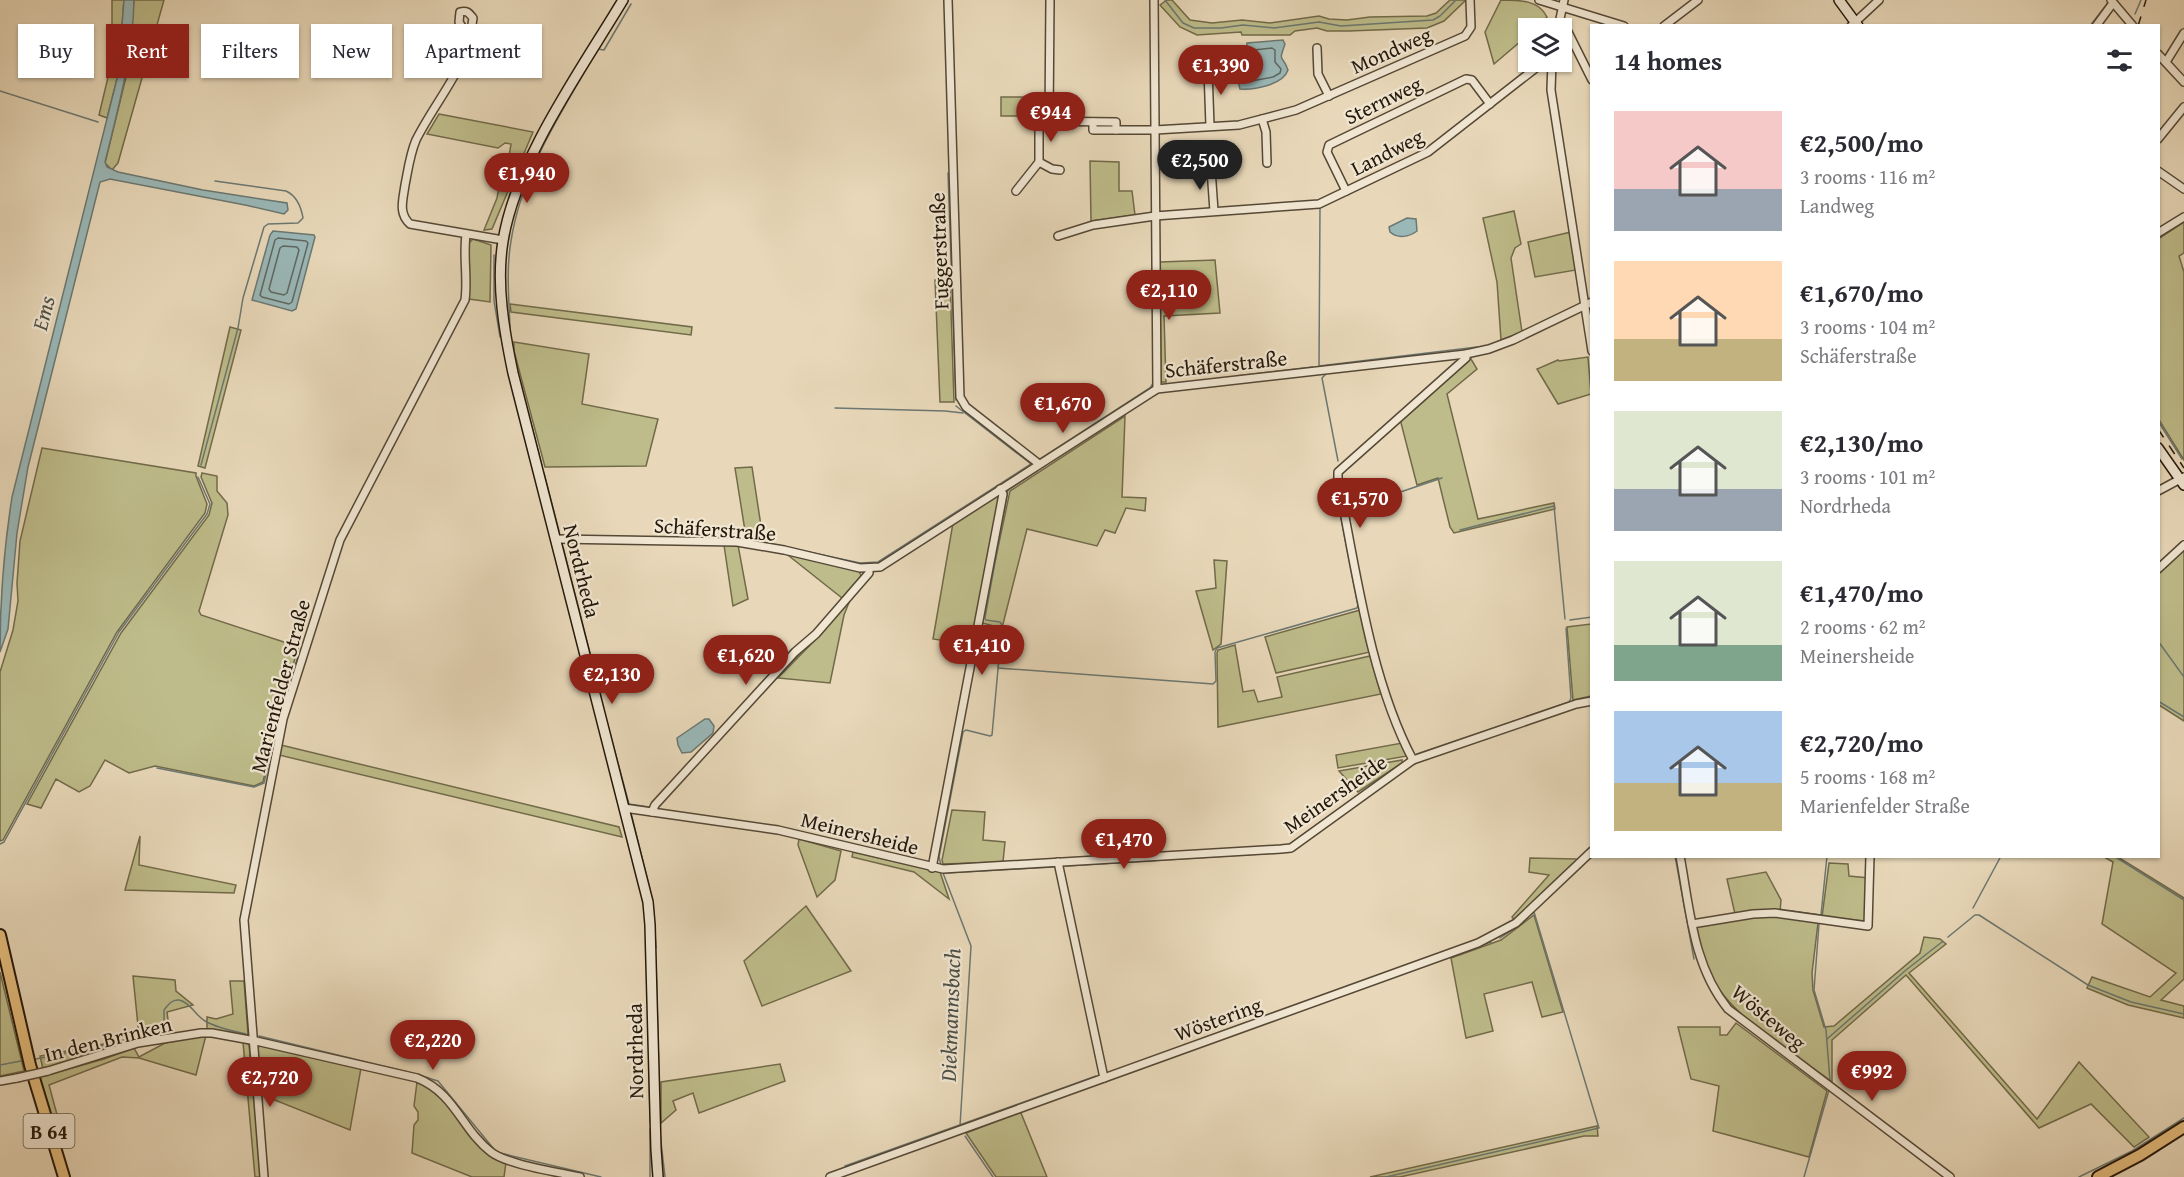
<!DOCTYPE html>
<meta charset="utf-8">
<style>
body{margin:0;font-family:"Gentium Book Plus",serif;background:#f7f7f7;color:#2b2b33;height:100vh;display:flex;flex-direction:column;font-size:22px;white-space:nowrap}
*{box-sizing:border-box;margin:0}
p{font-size:20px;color:#7c7c81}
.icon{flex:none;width:33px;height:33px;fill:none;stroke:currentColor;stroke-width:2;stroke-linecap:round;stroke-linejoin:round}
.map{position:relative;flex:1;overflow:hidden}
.side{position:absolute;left:1590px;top:24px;width:570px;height:834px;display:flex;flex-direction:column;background:#fff;border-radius:0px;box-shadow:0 2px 4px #0004}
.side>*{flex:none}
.guide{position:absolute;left:18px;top:24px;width:570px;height:54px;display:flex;gap:12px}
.controls{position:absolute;left:1518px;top:18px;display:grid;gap:12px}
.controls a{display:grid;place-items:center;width:54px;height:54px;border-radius:0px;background:#fff;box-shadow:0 2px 4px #0004;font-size:30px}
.price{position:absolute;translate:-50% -51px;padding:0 14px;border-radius:21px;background:#8f2418;color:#fff;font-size:20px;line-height:39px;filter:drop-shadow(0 2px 3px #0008)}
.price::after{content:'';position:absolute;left:50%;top:36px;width:18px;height:14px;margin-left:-9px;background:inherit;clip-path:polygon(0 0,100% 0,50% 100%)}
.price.active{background:#222;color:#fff}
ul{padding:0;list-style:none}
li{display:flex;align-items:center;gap:18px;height:150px;padding:0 24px}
li span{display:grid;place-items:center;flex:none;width:168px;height:120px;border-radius:0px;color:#555}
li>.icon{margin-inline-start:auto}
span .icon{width:72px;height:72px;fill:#fffc;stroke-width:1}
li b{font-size:26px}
h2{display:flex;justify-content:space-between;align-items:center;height:72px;padding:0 24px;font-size:26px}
.chip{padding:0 21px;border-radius:0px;background:#fff;box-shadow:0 2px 4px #0004;font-size:21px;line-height:54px}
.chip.active{background:#8f2418;color:#fff}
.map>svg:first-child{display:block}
.green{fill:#bebc8a;stroke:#716a4a;stroke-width:1.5}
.water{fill:#9ab8b8;stroke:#6b7872;stroke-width:1.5}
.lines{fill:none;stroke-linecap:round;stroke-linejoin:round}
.shore{stroke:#5f6861;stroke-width:1.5}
.stream{stroke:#6b7872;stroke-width:1.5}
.street-casing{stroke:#554836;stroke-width:10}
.secondary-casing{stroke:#24180a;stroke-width:12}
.primary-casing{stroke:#24180a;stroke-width:14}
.street{stroke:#f0e6d2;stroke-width:7}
.secondary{stroke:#f0e6d2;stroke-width:9}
.primary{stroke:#e4bc7c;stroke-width:10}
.rail{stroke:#24180a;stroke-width:1.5;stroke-dasharray:10 10;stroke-linecap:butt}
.street-bridge-casing{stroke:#554836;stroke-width:10;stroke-linecap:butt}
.street-bridge{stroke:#f0e6d2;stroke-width:7}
.labels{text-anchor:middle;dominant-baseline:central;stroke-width:4.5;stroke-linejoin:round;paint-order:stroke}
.shield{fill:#f0e6d2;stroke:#615646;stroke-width:1.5}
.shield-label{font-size:20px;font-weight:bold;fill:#24180a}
.street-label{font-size:21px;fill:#24180a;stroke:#f0e6d2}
.water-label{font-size:22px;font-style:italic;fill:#4d5047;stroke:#f0e6d2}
</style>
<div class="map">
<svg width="2184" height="1177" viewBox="0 0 2184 1177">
<rect width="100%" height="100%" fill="#e8d8b9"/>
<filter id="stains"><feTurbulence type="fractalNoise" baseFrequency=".00333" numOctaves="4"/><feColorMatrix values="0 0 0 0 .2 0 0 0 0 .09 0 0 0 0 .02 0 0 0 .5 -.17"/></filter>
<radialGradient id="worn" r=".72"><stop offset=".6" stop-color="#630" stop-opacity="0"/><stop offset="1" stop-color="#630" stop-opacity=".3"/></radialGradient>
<g class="green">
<polygon points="112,0 124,0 118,75 107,118 99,115 109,73 112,37"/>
<polygon points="134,0 164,0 118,163 112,170 105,163 126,77"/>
<polygon points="1167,0 1172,0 1190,20 1212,23 1242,20 1270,23 1319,16 1329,19 1347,20 1370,17 1427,16 1436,13 1450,0 1466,0 1444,21 1427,28 1349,31 1327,31 1317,28 1295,31 1290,35 1242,35 1241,32 1197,35 1180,27 1160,5"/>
<path d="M1501,0C1520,0 1539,0 1547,17L1536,28H1528V35L1494,64L1485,32Z"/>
<rect x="1001" y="97" width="29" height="19"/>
<polygon points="439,114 533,132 492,229 484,230 497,198 505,155 509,156 511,144 505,143 498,148 427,134"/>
<polygon points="1090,161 1119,162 1119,191 1132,191 1135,215 1091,221"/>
<polygon points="1514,211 1521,244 1515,248 1511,258 1522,332 1501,340 1497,282 1483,218"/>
<polygon points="2184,222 2184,253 2179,256 2184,272 2184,460 2159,420 2158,239"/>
<polygon points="1571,232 1576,270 1535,277 1528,242"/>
<polygon points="473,239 491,245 490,302 469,299 466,253 468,244"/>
<polygon points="1215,260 1220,313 1164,316 1166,382 1161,382 1160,262"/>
<polygon points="950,279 954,402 940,402 935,280"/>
<polygon points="510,304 692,327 691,335 511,312"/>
<polygon points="230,327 241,330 205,468 198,466"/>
<polygon points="514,342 589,354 582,404 658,419 646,466 545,467 514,351"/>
<polygon points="1588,357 1591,394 1558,404 1537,369 1558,360 1559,361"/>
<polygon points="1471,359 1477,369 1447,394 1478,519 1554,503 1555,509 1454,533 1450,527 1438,478 1417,485 1400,419"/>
<polygon points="1125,416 1122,497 1146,498 1145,511 1126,508 1115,533 1105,530 1097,546 1027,529 1002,628 982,623 1010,491"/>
<polygon points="42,448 196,473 196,476 207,504 205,513 117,632 3,840 0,841 0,672 13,630 18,601 17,583 20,541"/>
<polygon points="752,467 763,539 746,537 735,468"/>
<polygon points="202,473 217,476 217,491 227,503 228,515 199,611 201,615 296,646 298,648 278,718 263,782 254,786 155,766 129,773 105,760 90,786 79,792 56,779 41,808 27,804 121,633 209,515 212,503 201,477"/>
<polygon points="995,496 999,499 971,645 933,639 953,523"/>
<polygon points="724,545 738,545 748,599 733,606"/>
<polygon points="2184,547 2184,721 2159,705 2159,571"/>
<polygon points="784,552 859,571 861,576 842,598"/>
<polygon points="1214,560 1227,561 1221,644 1213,650 1196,591 1216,588"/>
<polygon points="850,600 844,615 830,683 778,678 818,637"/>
<polygon points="1360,610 1370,652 1276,673 1265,637"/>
<polygon points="1591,624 1591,696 1573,700 1567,627"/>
<polygon points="1235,645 1243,692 1254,690 1258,702 1282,697 1277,677 1370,656 1381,694 1218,727 1217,653 1218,650"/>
<polygon points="1402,743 1407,756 1338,768 1336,755"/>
<polygon points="281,745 619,827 622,837 279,755"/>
<polygon points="1402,760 1402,763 1358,792 1339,771"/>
<polygon points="952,810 985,812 983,840 1005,842 1003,862 943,864 942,860"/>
<polygon points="140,836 139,865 236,885 234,893 125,890"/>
<polygon points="799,839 841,851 835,880 817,897 798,845"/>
<polygon points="853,852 940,872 949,899 914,872 852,857"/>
<polygon points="2104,857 2118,857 2184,898 2184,979 2161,1000 2184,1006 2184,1018 2128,1005 2087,988 2092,977 2150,997 2176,973 2102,924 2113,862"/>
<polygon points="1530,858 1576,859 1578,861 1515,921 1512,917 1549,875 1529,872"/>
<polygon points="1829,863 1848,864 1849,876 1869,878 1865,921 1822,917"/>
<polygon points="1766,872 1781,900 1780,912 1735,914 1727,879"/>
<polygon points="806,906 851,971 762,1006 744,961"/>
<polygon points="1534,915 1563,1012 1542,1017 1532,982 1484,994 1493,1031 1466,1038 1451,958 1501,940"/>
<path d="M1753,916H1774L1818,923L1812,973L1813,990L1824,1027L1834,1026L1920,953L1924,937L1940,939L1946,944L1909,973L2037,1119L2079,1062L2149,1137L2134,1147L2091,1104L2039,1128L1906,975L1832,1040V1082C1797,1056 1744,1025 1719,989C1706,972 1701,950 1697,929L1699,925Z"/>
<polygon points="0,972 24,1071 0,1076"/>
<polygon points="133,976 175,980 176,991 193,1005 167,1012 170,1035 144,1039 139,1036"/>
<polygon points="230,981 244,981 248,1034 245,1037 207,1029 207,1017 216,1019 233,1014"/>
<polygon points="1736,1023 1827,1091 1809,1157 1713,1131 1719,1086 1691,1079 1678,1027 1720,1027 1720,1035 1727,1035"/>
<polygon points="206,1035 196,1075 139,1058 122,1057 49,1085 62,1133 57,1134 40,1077 104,1059 134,1048 139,1057 165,1043"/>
<polygon points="135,1038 134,1042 70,1062 43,1069 40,1056"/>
<polygon points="243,1042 249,1044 261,1177 255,1177"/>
<polygon points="262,1045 361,1068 350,1130 262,1095 256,1048"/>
<polygon points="780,1064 785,1081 699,1113 693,1093 673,1101 676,1110 661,1123 661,1082"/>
<path d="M417,1082C447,1092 462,1125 482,1147C488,1153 498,1157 506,1162L504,1177H472L412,1153L414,1125L418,1120V1112L414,1106Z"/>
<polygon points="1021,1112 1021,1113 1047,1177 996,1177 966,1133"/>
<polygon points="1597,1126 1598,1136 1584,1136 1400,1177 1370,1177"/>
</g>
<g class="water">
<path d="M124,0H134C133,55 118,109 105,162L107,167L118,172L203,190L287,203L288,210L284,214L245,205L110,179L100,182L28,467L17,533L8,629L0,652C0,600 4,548 12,497L118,75Z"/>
<path d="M1283,40L1285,44C1278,64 1282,53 1288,70C1283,85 1254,90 1240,89C1235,74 1247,58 1247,43Z"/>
<path d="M1407,218L1416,219L1417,231C1409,237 1398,239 1390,232L1389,227Z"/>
<polygon points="273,231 314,235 315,237 296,309 292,311 252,300 270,235"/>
<polygon points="705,719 709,719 714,726 713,733 691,752 682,753 678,745 677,738"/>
</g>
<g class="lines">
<g class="shore">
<polygon points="1272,48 1275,50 1275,62 1281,69 1280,73 1273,77 1246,82 1245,79 1254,50"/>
<polygon points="278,238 306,241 308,243 292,302 289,304 262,297 260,295 275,240"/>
<polygon points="283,246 297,247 299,250 287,293 284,295 271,292 269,289 280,248"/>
</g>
<g class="stream">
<polyline points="1165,0 1183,23 1194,28 1221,28 1243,25 1274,28 1319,22 1341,26 1433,20 1440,16 1455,1"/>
<polyline points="2135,14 2141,0"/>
<polyline points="2090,26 2107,4"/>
<polyline points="0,91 98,122"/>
<polyline points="1439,148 1461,131"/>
<polyline points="948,173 956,400"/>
<polyline points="1320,207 1319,366 1477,347"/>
<polyline points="2158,237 2184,221"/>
<polyline points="494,255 494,301 500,337"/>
<path d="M510,328C509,299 506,270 511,241C522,170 563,110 598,49L604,50L631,4"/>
<polyline points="502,342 505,356"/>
<polyline points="1327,373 1322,378 1338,461"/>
<polyline points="1236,376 1313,367"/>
<polyline points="1155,395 1160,392 1194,388"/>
<polyline points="835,408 945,411 963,413"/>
<polyline points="528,412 542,466"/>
<polyline points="2158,421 2182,459"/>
<polyline points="1040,459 1150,388 1154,382"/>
<path d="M201,465L238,328L243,298L264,227L268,224L298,223L303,218C301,206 297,196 286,191L215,181"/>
<polyline points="544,473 559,531"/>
<polyline points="1347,510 1442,478"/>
<polyline points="1460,530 1554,506 1565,619"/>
<polyline points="606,536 748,539 860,563 878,562 1031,464 956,406"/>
<polyline points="563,547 591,657"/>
<polyline points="1570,620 1592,617"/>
<polyline points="2158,641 2184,677"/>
<polyline points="998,668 1213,684 1216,681 1215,652 1217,648 1357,608 1358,605 1334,482"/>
<polyline points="769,685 810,643"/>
<polyline points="2158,701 2184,717"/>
<polyline points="607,722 629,804 649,807"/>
<polyline points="1417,754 1569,702 1571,698 1566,628"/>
<polyline points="157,768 254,787 264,783 279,718 298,656"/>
<polyline points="657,809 774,826"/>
<polyline points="631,813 653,902 656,948"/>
<polyline points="0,844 4,842 119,632 207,514 210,504 198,477"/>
<polyline points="1288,845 1390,772"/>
<polyline points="1675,856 1694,959"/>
<polyline points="2114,856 2184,900"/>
<polyline points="632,858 640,890"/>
<polyline points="941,865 939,857 963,732 966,730 990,736 992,735 1002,625 1000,622 986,620 985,618 1008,490 1037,471"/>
<polyline points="1066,866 1276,853"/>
<polyline points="642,897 644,907"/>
<polyline points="1973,908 2001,856"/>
<polyline points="1790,911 1820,915"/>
<polyline points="1821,915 1827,856"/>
<polyline points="1819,924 1814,990 1826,1030 1830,1081"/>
<polyline points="1948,937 1975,915 1979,915 2088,985 2131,1002 2184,1014"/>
<polyline points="1481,945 1491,942"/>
<polyline points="656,961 660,1119 659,1121"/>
<polyline points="647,981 647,1002"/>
<polyline points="648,1008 650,1122"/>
<polyline points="1730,1015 1829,1090"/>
<polyline points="259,1036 408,1072"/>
<path d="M143,1037L164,1034V1010C168,1005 172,999 179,1000C190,1002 196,1016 205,1021C217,1028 232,1031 246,1034"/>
<polyline points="1827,1039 1906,970 1942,942"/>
<polyline points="36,1059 134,1039"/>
<polyline points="0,1065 21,1061"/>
<polyline points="1114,1071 1247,1022"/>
<polyline points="419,1075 438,1081 493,1148"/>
<polyline points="960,1126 971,946 943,873 1053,867"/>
<polyline points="650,1129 650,1177"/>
<polyline points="660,1133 665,1177"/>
<polyline points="965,1136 993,1177"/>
<polyline points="918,1149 957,1135"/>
<polyline points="500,1153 601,1177"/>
<polyline points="845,1166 1096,1076"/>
<polyline points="1386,1177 1599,1128 1534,912 1518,926 1500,938"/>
<polyline points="1804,1177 1829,1090"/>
<polyline points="2079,1177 2132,1151 2184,1118"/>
</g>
<defs>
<g id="street">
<polyline points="948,0 960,397 966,407 1039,464"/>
<polyline points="1154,0 1157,389"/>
<polyline points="1539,0 1624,26"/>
<polyline points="2111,0 2133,26"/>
<polyline points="1559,21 1566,28 1592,80"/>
<polyline points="1664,26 1698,0"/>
<polyline points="1851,26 1879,0"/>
<polyline points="2096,26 2113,3"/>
<polyline points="1558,28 1564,0"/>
<path d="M468,43L464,30L459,22L460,12C467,10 469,13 473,18C471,32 469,46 463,59C450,87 430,112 416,140C410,154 408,170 405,185C403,200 398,213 410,224L503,240"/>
<polyline points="1317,48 1318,74 1329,96"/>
<polyline points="2158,54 2184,82"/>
<polyline points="1552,62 1551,90 1592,351"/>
<polyline points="2166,62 2184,33"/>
<polyline points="1049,105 1034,105 1034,121 1116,122 1116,130"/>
<polyline points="1262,119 1266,132 1267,163"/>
<polyline points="1039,121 1039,162 1052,169 1060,170"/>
<polyline points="1049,121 1050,0"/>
<polyline points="1093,122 1093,130 1155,130 1239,125 1296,110 1465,36 1471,27 1470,0"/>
<polyline points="1210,126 1208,70 1210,62"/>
<polyline points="2158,139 2184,107"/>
<polyline points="1211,169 1214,211"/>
<polyline points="2158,171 2184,189"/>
<polyline points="1016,191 1039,162"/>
<polyline points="1346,191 1327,152 1329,145 1466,79 1472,80 1490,104"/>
<polyline points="2158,233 2184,217"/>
<polyline points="1058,236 1093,225 1155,216 1319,204 1428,152 1541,64 1552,62"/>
<polyline points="2158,491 2184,477"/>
<polyline points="556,539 737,542 784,550 860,568 880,567 1157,389 1466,354 1489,349 1513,340 1592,302"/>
<polyline points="2158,569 2184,545"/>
<path d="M1413,760C1370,679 1356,570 1338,480V472L1466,358V354"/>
<polyline points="624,808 778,830 943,869 1281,849 1291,848 1413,760 1576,704 1592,701"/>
<polyline points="652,812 655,805 795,652 816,634 869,573 869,568"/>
<path d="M1680,856C1690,910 1693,966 1728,1009L1950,1177"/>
<polyline points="1058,862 1104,1078"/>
<polyline points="932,868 1003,494 1000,489"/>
<polyline points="1692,924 1753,914 1775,913 1868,926 1870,856"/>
<path d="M48,1071L138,1043L201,1033H212L256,1041L417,1078C455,1093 462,1130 491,1152C508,1165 558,1172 580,1177"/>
<polyline points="0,1081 17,1078"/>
<path d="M264,1177L244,920L283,719L340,540L465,300C468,278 463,257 466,235"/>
<polyline points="830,1177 1478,943 1516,923 1592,851"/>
</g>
<g id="secondary">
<path d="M623,0C581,70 516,160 503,241C496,284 504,330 513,373L648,902L650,925L656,1149L658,1177"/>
<polyline points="1839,0 1858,26"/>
<polyline points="2158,448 2184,485"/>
</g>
<g id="primary">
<polyline points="0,935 30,1065 64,1177"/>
<polyline points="2098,1177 2140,1155 2184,1127"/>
</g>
</defs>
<use href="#street" class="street-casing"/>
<use href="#secondary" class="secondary-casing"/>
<use href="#primary" class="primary-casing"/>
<use href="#street" class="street"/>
<use href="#secondary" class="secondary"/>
<use href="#primary" class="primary"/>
<g class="rail">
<polyline points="2138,26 2146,0"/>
<polyline points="2158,429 2184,468"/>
</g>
<defs>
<polyline id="street-bridge" points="17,1078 48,1071"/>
</defs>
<use href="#street-bridge" class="street-bridge-casing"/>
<use href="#street-bridge" class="street-bridge"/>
</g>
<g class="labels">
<rect class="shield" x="23.5" y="1114" width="51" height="34" rx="4.5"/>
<g class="shield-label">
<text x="49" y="1131">B 64</text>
</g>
<g class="street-label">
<text transform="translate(1391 50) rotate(-24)">Mondweg</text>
<text transform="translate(1383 100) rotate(-26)">Sternweg</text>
<text transform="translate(1387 152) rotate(-27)">Landweg</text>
<text transform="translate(939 251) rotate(-92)">Fuggerstraße</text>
<text transform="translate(1226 364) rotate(-6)">Schäferstraße</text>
<text transform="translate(715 529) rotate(4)">Schäferstraße</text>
<text transform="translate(582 571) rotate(76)">Nordrheda</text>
<text transform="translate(280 686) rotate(-75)">Marienfelder Straße</text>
<text transform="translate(1335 794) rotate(-35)">Meinersheide</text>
<text transform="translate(860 833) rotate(14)">Meinersheide</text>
<text transform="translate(1769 1017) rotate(40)">Wösteweg</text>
<text transform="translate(1218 1019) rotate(-20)">Wöstering</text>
<text transform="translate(108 1039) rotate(-14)">In den Brinken</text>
<text transform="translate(635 1051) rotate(-91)">Nordrheda</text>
</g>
<g class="water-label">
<text transform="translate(43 313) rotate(-76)">Ems</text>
<text transform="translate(950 1015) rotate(-88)">Diekmannsbach</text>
</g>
</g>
<rect width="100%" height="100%" filter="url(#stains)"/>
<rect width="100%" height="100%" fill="url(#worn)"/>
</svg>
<div class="controls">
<a><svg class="icon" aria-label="layers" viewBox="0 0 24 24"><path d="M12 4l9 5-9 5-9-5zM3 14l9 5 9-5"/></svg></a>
</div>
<b class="price" style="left:1221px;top:96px">€1,390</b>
<b class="price" style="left:1051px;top:143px">€944</b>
<b class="price active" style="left:1200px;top:191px">€2,500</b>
<b class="price" style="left:527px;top:204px">€1,940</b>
<b class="price" style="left:1169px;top:321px">€2,110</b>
<b class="price" style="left:1063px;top:434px">€1,670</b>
<b class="price" style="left:1360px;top:529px">€1,570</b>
<b class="price" style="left:982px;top:676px">€1,410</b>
<b class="price" style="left:746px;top:686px">€1,620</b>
<b class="price" style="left:612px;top:705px">€2,130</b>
<b class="price" style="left:1124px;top:870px">€1,470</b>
<b class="price" style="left:433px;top:1071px">€2,220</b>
<b class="price" style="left:1872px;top:1102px">€992</b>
<b class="price" style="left:270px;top:1108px">€2,720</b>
<div class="guide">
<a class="chip">Buy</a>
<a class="chip active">Rent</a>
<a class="chip">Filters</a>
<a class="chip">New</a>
<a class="chip">Apartment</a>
</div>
<section class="side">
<h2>14 homes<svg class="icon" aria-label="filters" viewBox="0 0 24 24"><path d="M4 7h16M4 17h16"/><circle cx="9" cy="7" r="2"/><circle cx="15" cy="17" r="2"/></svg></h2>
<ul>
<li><span style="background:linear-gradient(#f6c9c9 65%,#9aa5b1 0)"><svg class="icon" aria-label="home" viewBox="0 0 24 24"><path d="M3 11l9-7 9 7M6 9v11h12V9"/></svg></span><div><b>€2,500/mo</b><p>3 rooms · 116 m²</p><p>Landweg</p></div></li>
<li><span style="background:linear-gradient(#ffd9b3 65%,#c2b280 0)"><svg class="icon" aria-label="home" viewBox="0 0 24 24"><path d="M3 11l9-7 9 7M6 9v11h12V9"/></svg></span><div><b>€1,670/mo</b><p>3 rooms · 104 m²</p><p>Schäferstraße</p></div></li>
<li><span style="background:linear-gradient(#dfe7d0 65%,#9aa5b1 0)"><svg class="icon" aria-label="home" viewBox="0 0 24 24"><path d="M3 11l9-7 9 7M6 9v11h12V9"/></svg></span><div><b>€2,130/mo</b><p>3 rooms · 101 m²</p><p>Nordrheda</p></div></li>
<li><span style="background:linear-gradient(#dfe7d0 70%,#7fa58c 0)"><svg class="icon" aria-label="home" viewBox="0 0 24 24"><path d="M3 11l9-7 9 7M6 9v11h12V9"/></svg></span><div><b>€1,470/mo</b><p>2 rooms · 62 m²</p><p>Meinersheide</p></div></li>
<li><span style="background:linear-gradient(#a9c7e8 60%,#c2b280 0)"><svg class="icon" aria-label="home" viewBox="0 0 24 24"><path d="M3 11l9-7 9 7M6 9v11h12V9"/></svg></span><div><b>€2,720/mo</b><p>5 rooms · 168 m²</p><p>Marienfelder Straße</p></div></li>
</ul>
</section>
</div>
